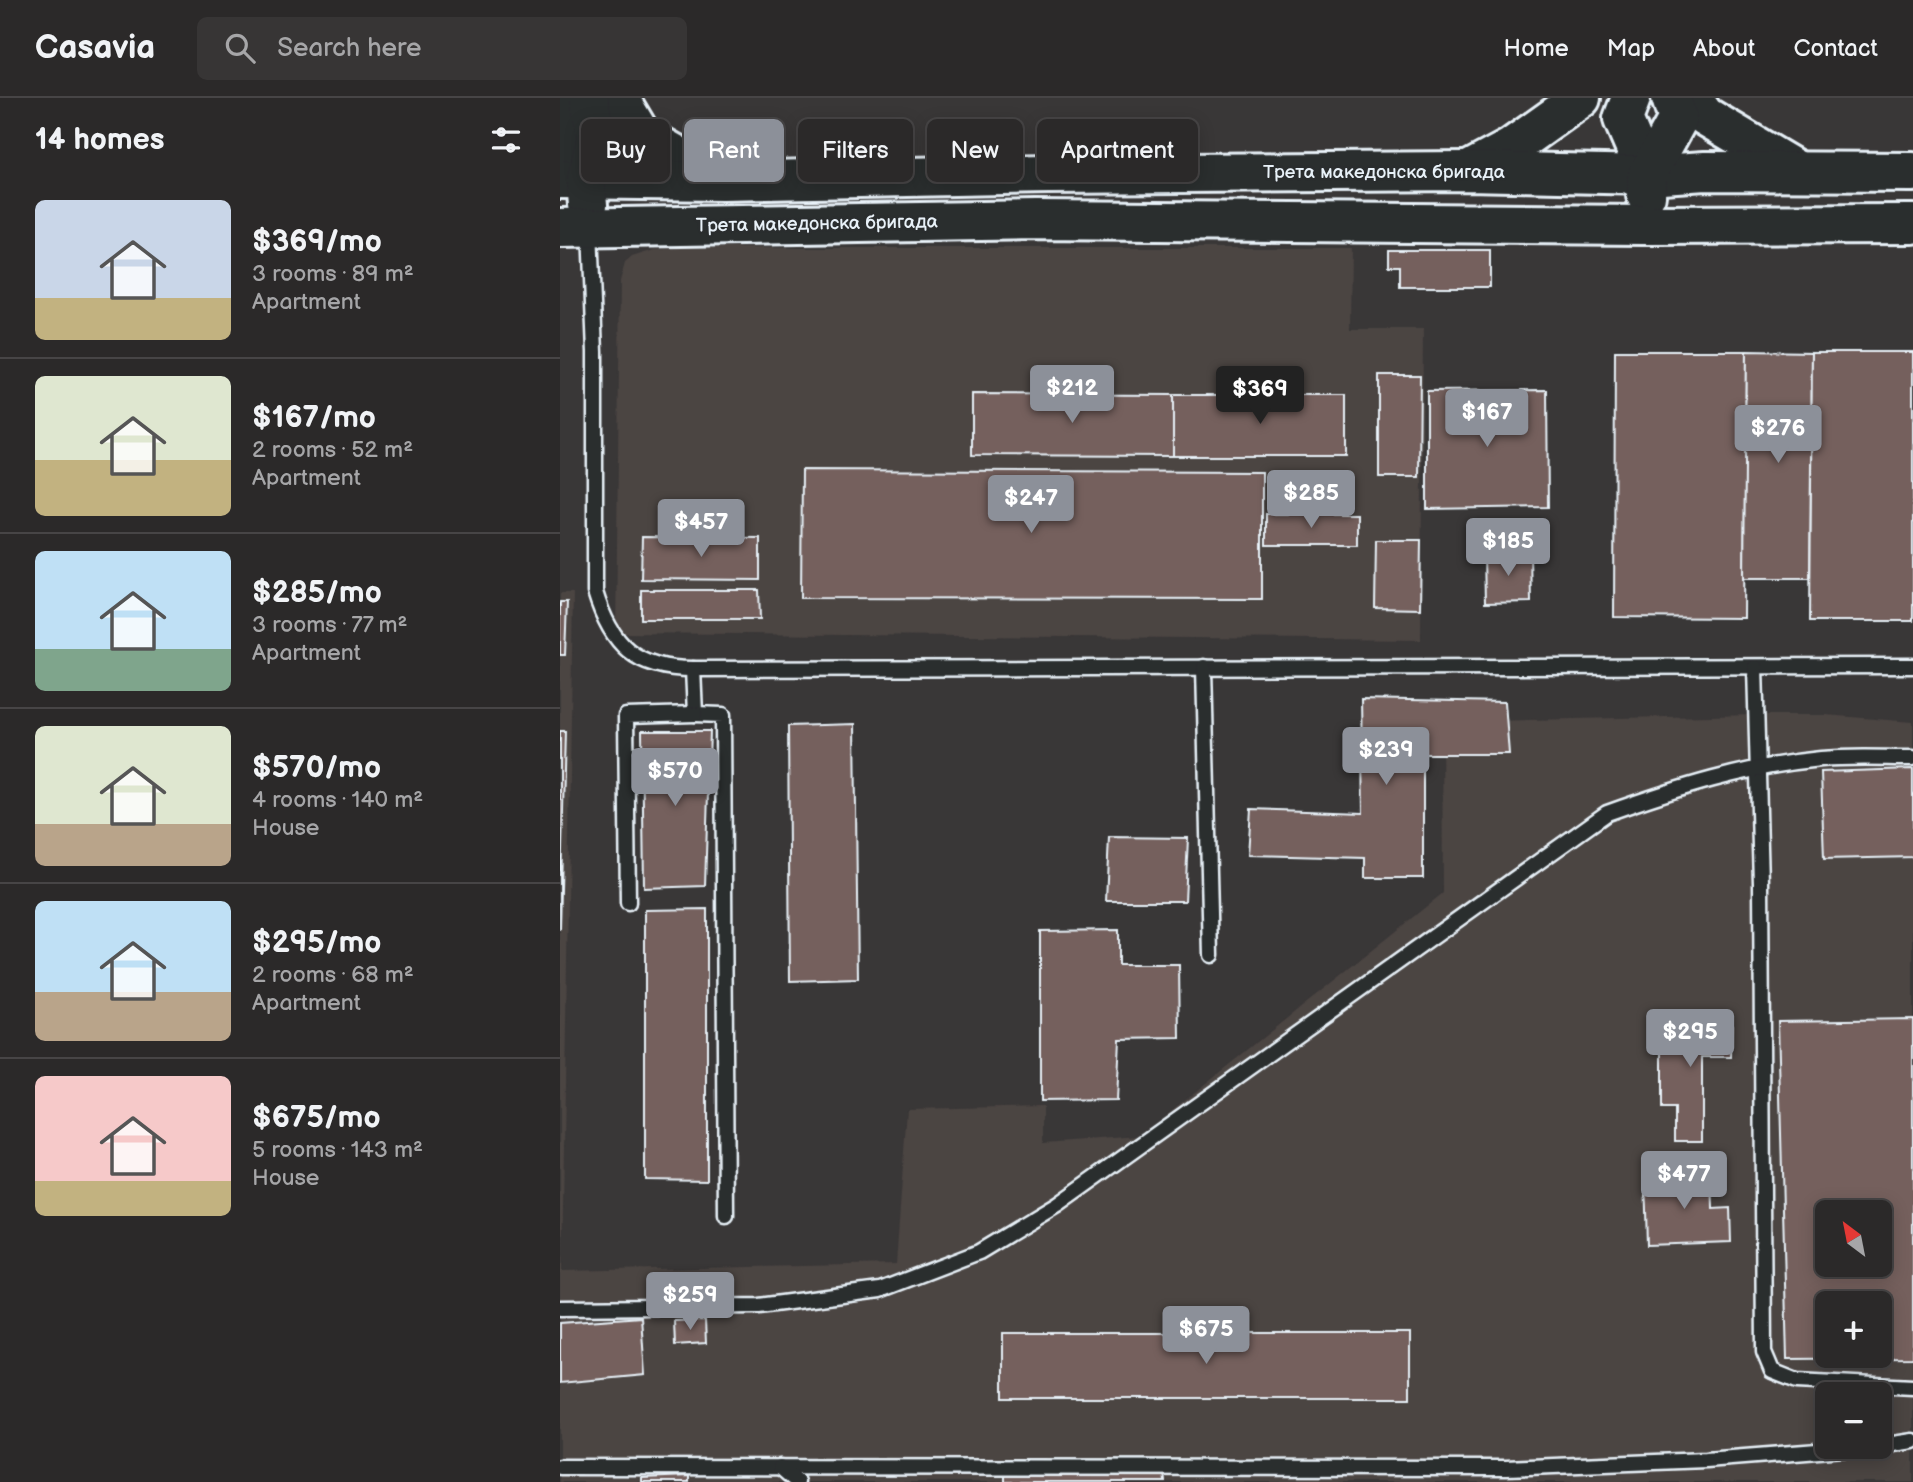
<!DOCTYPE html>
<meta charset="utf-8">
<style>
body{margin:0;font-family:"Balsamiq Sans",sans-serif;background:#373535;color:#f1f3f6;height:100vh;display:flex;flex-direction:column;font-size:26px;white-space:nowrap}
*{box-sizing:border-box;margin:0}
p{font-size:23px;color:#a6a6a8}
.icon{flex:none;width:38px;height:38px;fill:none;stroke:currentColor;stroke-width:2;stroke-linecap:round;stroke-linejoin:round}
.map{position:relative;flex:1;overflow:hidden}
.drawer{display:flex;flex-direction:column;background:#2b2929;width:560px}
.drawer>*{flex:none}
.banner{position:absolute;left:21px;top:21px;width:665px;height:63px;display:flex;gap:14px}
.needle{width:46px;rotate:328deg}
.fabs{position:absolute;left:1255px;top:1102px;display:grid;gap:14px}
.fabs a{display:grid;place-items:center;width:77px;height:77px;border-radius:10px;background:#2b2929;box-shadow:0 4px 18px #0003,0 0 0 2px #474546;font-size:35px}
.price{position:absolute;translate:-50% -60px;padding:0 16px;border-radius:7px;background:#8c9099;color:#fff;font-size:23px;line-height:46px;filter:drop-shadow(0 2px 4px #0008)}
.price::after{content:'';position:absolute;left:50%;top:42px;width:21px;height:16px;margin-left:-10px;background:inherit;clip-path:polygon(0 0,100% 0,50% 100%)}
.price.on{background:#222;color:#fff}
ul{padding:0;list-style:none}
li{display:flex;align-items:center;gap:21px;height:175px;padding:0 35px}
li+li{border-top:2px solid #474546}
li span{display:grid;place-items:center;flex:none;width:196px;height:140px;border-radius:10px;color:#555}
li>.icon{margin-inline-start:auto}
span .icon{width:84px;height:84px;fill:#fffc;stroke-width:1}
li b{font-size:30px}
h2{display:flex;justify-content:space-between;align-items:center;height:84px;padding:0 35px;font-size:30px}
.pill{padding:0 24px;border-radius:10px;background:#2b2929;box-shadow:0 4px 18px #0003,0 0 0 2px #474546;font-size:24px;line-height:63px}
.pill.on{background:#8c9099;color:#fff}
header{display:flex;align-items:center;gap:42px;box-sizing:border-box;height:98px;padding:0 35px;background:#2b2929;border-bottom:2px solid #474546}
header strong{font-size:33px}
nav{display:flex;gap:38px;margin-inline-start:auto;font-size:24px}
.search{width:490px;height:63px;background:#373535;display:flex;align-items:center;gap:18px;box-sizing:border-box;padding:0 24px;border-radius:10px;color:#a6a6a8;font-size:26px}
main{display:flex;flex:1;min-height:0}
.map>svg:first-child{display:block}
.built{fill:#4b4442;fill-rule:evenodd}
.building{fill:#74615d;stroke:#e8f1f8;stroke-width:2;fill-rule:evenodd}
.lines{fill:none;stroke-linecap:round;stroke-linejoin:round}
.lane-casing{stroke:#e8f1f8;stroke-width:19}
.secondary-casing{stroke:#e8f1f8;stroke-width:44}
.lane{stroke:#2a2d2e;stroke-width:14}
.secondary{stroke:#2a2d2e;stroke-width:38}
.labels{text-anchor:middle;dominant-baseline:central;stroke-width:5;stroke-linejoin:round;paint-order:stroke}
.street-label{font-size:19px;fill:#e8f1f8;stroke:#2a2d2e}
</style>
<header>
<strong>Casavia</strong>
<div class="search"><svg class="icon" aria-label="search" viewBox="0 0 24 24"><circle cx="10" cy="10" r="6"/><path d="M15 15l6 6"/></svg>Search here</div>
<nav><a>Home</a><a>Map</a><a>About</a><a>Contact</a></nav>
</header>
<main>
<section class="drawer">
<h2>14 homes<svg class="icon" aria-label="filters" viewBox="0 0 24 24"><path d="M4 7h16M4 17h16"/><circle cx="9" cy="7" r="2"/><circle cx="15" cy="17" r="2"/></svg></h2>
<ul>
<li><span style="background:linear-gradient(#c9d6e8 70%,#c2b280 0)"><svg class="icon" aria-label="home" viewBox="0 0 24 24"><path d="M3 11l9-7 9 7M6 9v11h12V9"/></svg></span><div><b>$369/mo</b><p>3 rooms · 89 m²</p><p>Apartment</p></div></li>
<li><span style="background:linear-gradient(#dfe7d0 60%,#c2b280 0)"><svg class="icon" aria-label="home" viewBox="0 0 24 24"><path d="M3 11l9-7 9 7M6 9v11h12V9"/></svg></span><div><b>$167/mo</b><p>2 rooms · 52 m²</p><p>Apartment</p></div></li>
<li><span style="background:linear-gradient(#bfe0f5 70%,#7fa58c 0)"><svg class="icon" aria-label="home" viewBox="0 0 24 24"><path d="M3 11l9-7 9 7M6 9v11h12V9"/></svg></span><div><b>$285/mo</b><p>3 rooms · 77 m²</p><p>Apartment</p></div></li>
<li><span style="background:linear-gradient(#dfe7d0 70%,#b9a48a 0)"><svg class="icon" aria-label="home" viewBox="0 0 24 24"><path d="M3 11l9-7 9 7M6 9v11h12V9"/></svg></span><div><b>$570/mo</b><p>4 rooms · 140 m²</p><p>House</p></div></li>
<li><span style="background:linear-gradient(#bfe0f5 65%,#b9a48a 0)"><svg class="icon" aria-label="home" viewBox="0 0 24 24"><path d="M3 11l9-7 9 7M6 9v11h12V9"/></svg></span><div><b>$295/mo</b><p>2 rooms · 68 m²</p><p>Apartment</p></div></li>
<li><span style="background:linear-gradient(#f6c9c9 75%,#c2b280 0)"><svg class="icon" aria-label="home" viewBox="0 0 24 24"><path d="M3 11l9-7 9 7M6 9v11h12V9"/></svg></span><div><b>$675/mo</b><p>5 rooms · 143 m²</p><p>House</p></div></li>
</ul>
</section>
<div class="map">
<svg width="1353" height="1384" viewBox="0 0 1353 1384">
<rect width="100%" height="100%" fill="#393737"/>
<filter id="ink" filterUnits="userSpaceOnUse"><feTurbulence type="fractalNoise" baseFrequency=".0143" numOctaves="2"/><feDisplacementMap in="SourceGraphic" scale="14" xChannelSelector="R" yChannelSelector="G"/><feConvolveMatrix kernelMatrix="1 2 1 2 8 2 1 2 1" color-interpolation-filters="sRGB"/></filter>
<g filter="url(#ink)">
<g class="built">
<polygon points="116,150 791,150 790,231 863,231 861,542 56,535 60,183 65,165 72,159 94,152"/>
<path d="M0,495H13L2,1173L336,1166L347,1011L483,1008V1045L580,1038L883,795L882,624L1195,617H1266L1353,624V1384H0ZM1267,1115H1320V1167H1267ZM1267,1206H1320V1258H1267ZM1267,1297H1320V1349H1267Z"/>
</g>
<g class="building">
<polygon points="829,152 930,152 930,189 840,189 840,168 829,168"/>
<polygon points="1055,253 1186,253 1184,520 1054,519"/>
<polygon points="1186,253 1252,254 1250,480 1184,480"/>
<polygon points="1252,254 1353,254 1353,523 1250,523"/>
<polygon points="819,277 860,277 859,379 819,379"/>
<polygon points="987,292 988,409 867,411 867,293"/>
<polygon points="412,296 613,297 613,358 412,357"/>
<rect x="613" y="297" width="173" height="61"/>
<polygon points="242,372 702,374 702,501 241,500"/>
<rect x="706" y="416" width="91" height="31"/>
<polygon points="82,439 200,440 200,482 81,481"/>
<polygon points="816,442 861,442 860,511 815,510"/>
<polygon points="970,454 971,504 925,505 924,455"/>
<polygon points="81,492 199,492 200,521 81,521"/>
<polygon points="0,504 7,504 5,557 0,557"/>
<polygon points="801,601 945,604 949,656 863,656 863,780 805,780 805,760 688,757 691,711 803,715"/>
<polygon points="295,626 298,881 230,883 228,628"/>
<polygon points="0,633 5,633 0,832"/>
<polygon points="82,633 150,633 145,788 84,790"/>
<polygon points="1353,671 1353,759 1264,761 1261,674"/>
<polygon points="549,739 628,740 625,803 546,803"/>
<polygon points="147,811 147,1082 85,1081 85,812"/>
<polygon points="558,832 558,867 619,867 620,940 559,941 556,1002 480,1003 480,833"/>
<polygon points="1172,921 1171,959 1142,959 1142,1043 1115,1043 1115,1011 1102,1011 1102,922"/>
<path d="M1353,921V1260L1227,1261L1218,923ZM1267,1115H1320V1167H1267ZM1267,1206H1320V1258H1267Z"/>
<polygon points="1152,1076 1153,1111 1170,1110 1171,1144 1087,1147 1085,1078"/>
<polygon points="81,1219 85,1277 0,1285 0,1225"/>
<polygon points="145,1222 146,1245 115,1247 114,1223"/>
<rect x="443" y="1235" width="407" height="65"/>
<polygon points="604,1374 605,1384 445,1384 445,1378"/>
<polygon points="129,1378 129,1384 82,1384 82,1380"/>
</g>
<g class="lines">
<defs>
<g id="lane">
<path d="M30,132L35,254V494C51,547 75,571 133,571L1353,568"/>
<polyline points="644,569 651,857"/>
<polyline points="1195,569 1201,785 1204,1254 1212,1273 1237,1283 1353,1289"/>
<polyline points="133,571 135,616 163,617 166,1118"/>
<polyline points="68,805 66,618 135,616"/>
<path d="M0,1210L199,1208L320,1192L419,1154L497,1107L1047,715C1117,690 1187,668 1261,661C1291,658 1323,660 1353,660"/>
<polyline points="1320,1348 1353,1343"/>
<polyline points="0,1369 946,1370 1146,1362 1308,1349"/>
<polyline points="220,1369 237,1384"/>
</g>
<g id="secondary">
<polyline points="15,0 6,38 26,83"/>
<polyline points="59,0 81,37 157,80"/>
<polyline points="1071,0 1063,21 1087,77"/>
<polyline points="1132,0 1145,18 1236,72"/>
<polyline points="912,71 951,50 1021,0"/>
<polyline points="0,81 162,83 488,76 908,73 1087,77 1145,73 1353,74"/>
<polyline points="1086,97 1087,77 1118,21 1111,0"/>
<polyline points="28,107 26,83 36,38 29,0"/>
<polyline points="0,130 475,122 1085,127 1353,126"/>
</g>
</defs>
<use href="#lane" class="lane-casing"/>
<use href="#secondary" class="secondary-casing"/>
<use href="#lane" class="lane"/>
<use href="#secondary" class="secondary"/>
</g>
</g>
<g class="labels">
<g class="street-label">
<text x="824" y="74">Трета македонска бригада</text>
<text transform="translate(257 126) rotate(-1)">Трета македонска бригада</text>
</g>
</g>
</svg>
<div class="fabs">
<a><svg class="needle" viewBox="-14 -14 28 28"><path d="M0-13l5 13h-10z" fill="#e53935"/><path d="M0 13l5-13h-10z" fill="#a6a6a8"/></svg></a>
<a>+</a>
<a>−</a>
</div>
<b class="price" style="left:512px;top:327px">$212</b>
<b class="price on" style="left:700px;top:328px">$369</b>
<b class="price" style="left:927px;top:351px">$167</b>
<b class="price" style="left:1218px;top:367px">$276</b>
<b class="price" style="left:751px;top:432px">$285</b>
<b class="price" style="left:471px;top:437px">$247</b>
<b class="price" style="left:141px;top:461px">$457</b>
<b class="price" style="left:948px;top:480px">$185</b>
<b class="price" style="left:826px;top:689px">$239</b>
<b class="price" style="left:115px;top:710px">$570</b>
<b class="price" style="left:1130px;top:971px">$295</b>
<b class="price" style="left:1124px;top:1113px">$477</b>
<b class="price" style="left:130px;top:1234px">$259</b>
<b class="price" style="left:646px;top:1268px">$675</b>
<div class="banner">
<a class="pill">Buy</a>
<a class="pill on">Rent</a>
<a class="pill">Filters</a>
<a class="pill">New</a>
<a class="pill">Apartment</a>
</div>
</div>
</main>
